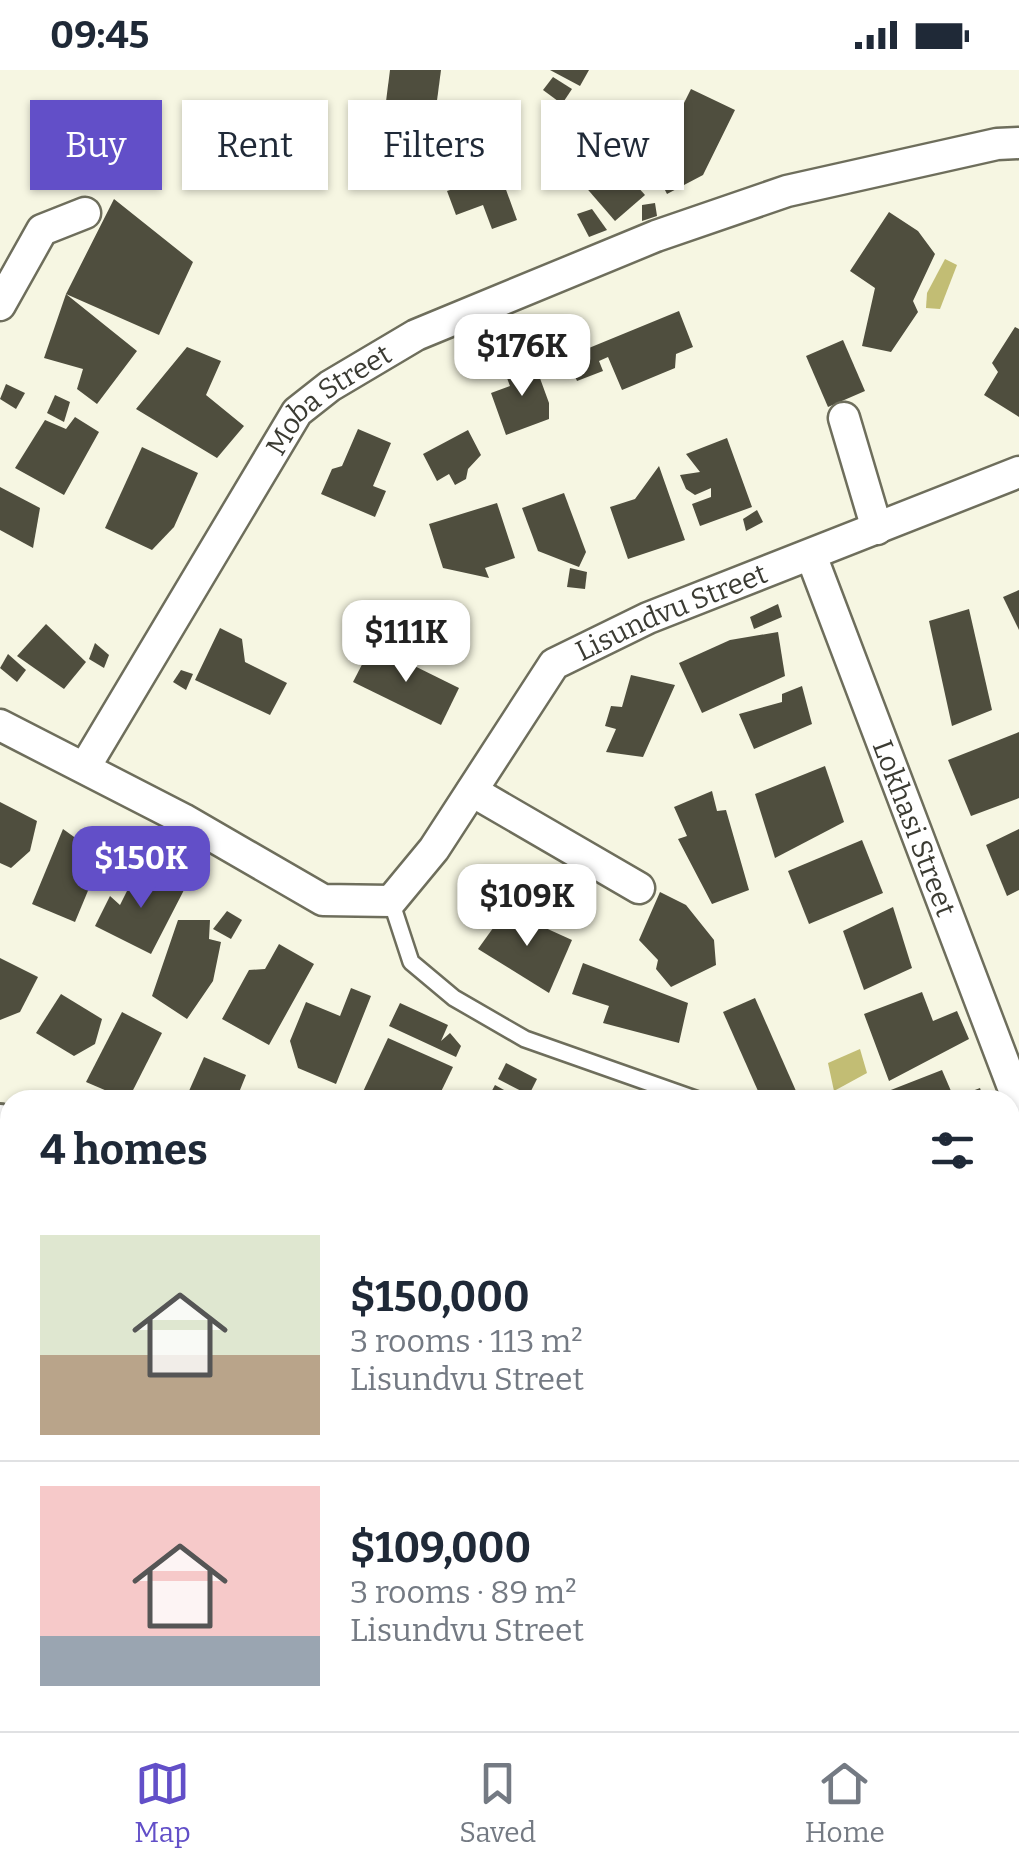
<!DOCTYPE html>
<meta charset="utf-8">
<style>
body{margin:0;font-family:Bitter,serif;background:#f6f6f7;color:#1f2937;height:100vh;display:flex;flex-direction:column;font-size:38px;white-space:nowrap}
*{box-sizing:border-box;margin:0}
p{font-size:32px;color:#747a83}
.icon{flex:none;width:55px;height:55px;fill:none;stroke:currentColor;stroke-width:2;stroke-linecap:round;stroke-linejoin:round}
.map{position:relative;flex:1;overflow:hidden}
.details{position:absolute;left:0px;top:1020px;width:1020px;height:642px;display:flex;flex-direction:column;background:#fff;border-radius:30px 30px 0 0;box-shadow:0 2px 8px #0004}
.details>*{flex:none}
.top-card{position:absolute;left:30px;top:30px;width:960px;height:90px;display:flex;gap:20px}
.price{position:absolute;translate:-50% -85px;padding:0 22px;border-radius:20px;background:#fff;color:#222;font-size:32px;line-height:65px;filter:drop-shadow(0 2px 5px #0008)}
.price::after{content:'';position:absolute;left:50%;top:60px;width:30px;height:22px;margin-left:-15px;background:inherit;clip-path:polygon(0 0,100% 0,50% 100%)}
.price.selected{background:#624fc8;color:#fff}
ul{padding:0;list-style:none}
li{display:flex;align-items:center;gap:30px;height:250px;padding:0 40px}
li+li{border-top:2px solid #e0e1e3}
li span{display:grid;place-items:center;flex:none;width:280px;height:200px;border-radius:0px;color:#555}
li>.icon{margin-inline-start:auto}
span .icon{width:120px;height:120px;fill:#fffc;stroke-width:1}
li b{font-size:42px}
h2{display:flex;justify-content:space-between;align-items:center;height:120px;padding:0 40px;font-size:42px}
.chip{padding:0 35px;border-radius:0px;background:#fff;box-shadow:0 2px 8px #0004;font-size:35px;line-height:90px}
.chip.selected{background:#624fc8;color:#fff}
.status{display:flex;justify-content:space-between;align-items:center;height:70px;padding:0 50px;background:#fff;direction:ltr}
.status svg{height:28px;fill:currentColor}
.dock{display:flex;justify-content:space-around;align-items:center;height:140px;border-top:2px solid #e0e1e3;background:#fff;font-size:28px;color:#747a83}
.dock a{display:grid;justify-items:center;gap:5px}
.dock .selected{color:#624fc8}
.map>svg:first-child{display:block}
.water{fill:#c2bd74}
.building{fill:#4f4e3e}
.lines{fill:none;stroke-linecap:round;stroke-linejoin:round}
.lane-casing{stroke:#6e6e5c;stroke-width:20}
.street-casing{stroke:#6e6e5c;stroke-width:35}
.secondary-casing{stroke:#6e6e5c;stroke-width:48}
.lane{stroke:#fff;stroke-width:15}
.street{stroke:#fff;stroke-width:30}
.secondary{stroke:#fff;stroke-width:42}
.labels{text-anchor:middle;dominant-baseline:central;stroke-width:10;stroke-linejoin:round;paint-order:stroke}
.street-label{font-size:28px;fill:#3b3b33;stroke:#fff}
</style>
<div class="status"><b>09:45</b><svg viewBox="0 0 49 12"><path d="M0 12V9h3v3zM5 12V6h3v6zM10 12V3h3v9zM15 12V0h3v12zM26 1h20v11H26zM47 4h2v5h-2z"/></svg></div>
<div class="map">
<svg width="1019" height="1661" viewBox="0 0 1019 1661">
<rect width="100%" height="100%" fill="#f6f6e2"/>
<g class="water">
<polygon points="945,189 957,195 940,239 926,238 927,223"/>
<polygon points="860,979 867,1003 834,1021 828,993"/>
</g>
<g class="building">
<polygon points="390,0 441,0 433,61 383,55"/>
<polygon points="550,0 589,0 580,16"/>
<polygon points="553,7 572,19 562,34 543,20"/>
<polygon points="691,19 735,40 703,105 667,124 648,87 665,71"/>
<polygon points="487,67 517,150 492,159 483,135 456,145 447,121 462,116 449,81"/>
<polygon points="587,73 607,82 645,125 615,151 564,92"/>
<polygon points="114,129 193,192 159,265 66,224 137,281 97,334 77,319 83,299 44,288 66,224"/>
<polygon points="655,133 657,146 642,151 642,135"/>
<polygon points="592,139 607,160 589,167 577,144"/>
<polygon points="889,142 918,161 935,184 913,231 918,242 891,282 862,276 875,218 850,201"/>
<polygon points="679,241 693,277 676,284 675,298 622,320 608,287 599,291 603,301 577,311 567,287"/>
<polygon points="1015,257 1019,259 1019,347 984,325 998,302 992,293"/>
<polygon points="843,270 865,321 828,337 806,286"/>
<polygon points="187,277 221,291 206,325 244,356 217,388 136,339"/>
<polygon points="533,289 549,333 549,349 506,365 491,323 510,316 504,300"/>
<polygon points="6,314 25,323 16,339 0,329"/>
<polygon points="55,325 70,332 64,352 47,343"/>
<polygon points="75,347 99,362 64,425 15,398 45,350 66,359"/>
<polygon points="358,359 391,373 373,416 386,421 375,447 321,424 332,399 342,396"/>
<polygon points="468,360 481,385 468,399 466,409 455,415 449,404 437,411 423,384"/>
<polygon points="727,368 752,437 700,456 692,434 711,427 711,418 695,425 686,419 680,405 700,402 686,384"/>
<polygon points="142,377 198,403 174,457 152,480 105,458"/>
<polygon points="659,396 685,470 628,489 610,437 635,429"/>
<polygon points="0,417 40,438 33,478 0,460"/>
<polygon points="564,423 586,482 579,497 538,481 522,438"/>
<polygon points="497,433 515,488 485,498 489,508 443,498 429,454"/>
<polygon points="757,440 763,452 746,461 743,449"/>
<polygon points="570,498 587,502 585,519 567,517"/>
<polygon points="1019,520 1019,560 1003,527"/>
<polygon points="778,534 782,547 754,559 750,547"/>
<polygon points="969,539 992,640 952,656 929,551"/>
<polygon points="46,554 86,592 64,619 17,586"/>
<polygon points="220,558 242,569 245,592 287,613 270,645 195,610"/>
<polygon points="778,562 785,606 702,643 679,593 730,570"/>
<polygon points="95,573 109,585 104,598 89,589"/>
<polygon points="372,575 459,618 441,655 353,612"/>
<polygon points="8,584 26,600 17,612 0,598"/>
<polygon points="181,600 193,604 186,620 173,612"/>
<polygon points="631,605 675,615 643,687 606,682 616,659 605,656 611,636 622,637"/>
<polygon points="802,616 812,654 754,679 739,644 782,632 782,624"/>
<polygon points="1019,662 1019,728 971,746 948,690"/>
<polygon points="825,696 844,752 775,788 755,724"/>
<polygon points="712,721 717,741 726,740 749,820 712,834 678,769 687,766 674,737"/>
<polygon points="0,732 37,751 30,781 11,798 0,793"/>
<polygon points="63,759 102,787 75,852 32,834"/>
<polygon points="1019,759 1019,820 1007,826 986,775"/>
<polygon points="862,770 883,823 809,854 788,801"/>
<polygon points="139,797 184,820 151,884 95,856 110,826 120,835"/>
<polygon points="660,822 686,835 714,870 716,895 671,917 656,899 658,890 639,870"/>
<polygon points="893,837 912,898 864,920 843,861"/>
<polygon points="506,840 572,870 549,923 478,879"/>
<polygon points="227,841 242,850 231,869 213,859"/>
<polygon points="178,850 210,850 209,869 221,872 213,911 187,949 152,926"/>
<polygon points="279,874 314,894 269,975 222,949 249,900 265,899"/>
<polygon points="0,888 38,907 20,942 0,950"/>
<polygon points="583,893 688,933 679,973 603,953 609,936 572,924"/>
<polygon points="351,918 371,926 336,1014 298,998 290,971 306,932 340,946"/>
<polygon points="922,922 933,951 957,941 969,969 889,1011 864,944"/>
<polygon points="61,924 102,949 95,974 74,986 36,963"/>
<polygon points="755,928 800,1030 762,1030 723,942"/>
<polygon points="400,933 448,955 441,971 450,963 461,976 456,987 389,956"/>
<polygon points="122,942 162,963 128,1030 86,1012"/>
<polygon points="388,968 453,997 437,1030 365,1030 361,1026"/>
<polygon points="204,987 246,1005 236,1030 185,1030"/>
<polygon points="506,993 537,1009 529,1025 498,1009"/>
<polygon points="942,1000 954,1028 980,1018 984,1030 880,1030 878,1025"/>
<polygon points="495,1015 522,1030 487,1030"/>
<polygon points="10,1123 10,1238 7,1244 0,1240 0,1145"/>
<polygon points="1010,1375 1019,1378 1019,1430 1010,1427"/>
<polygon points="1019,1616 1019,1661 1002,1661 1010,1652"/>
<polygon points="924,1652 969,1652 967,1661 921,1661"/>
</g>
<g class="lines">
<defs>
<polyline id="lane" points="391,831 411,892 454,928 525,969 698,1030"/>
<g id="street">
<polyline points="0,235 42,160 85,143"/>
<polyline points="844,348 877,459"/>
<path id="s1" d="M811,485L1019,1033"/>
<path id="s2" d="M0,655L183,749L323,830L391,831L434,779L554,594L648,548L1019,402"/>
<path id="s3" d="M85,697L297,342L330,316L416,265L656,166L787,121L997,74L1019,73"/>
<polyline points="472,721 639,818"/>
<polyline points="534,1652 541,1661"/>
</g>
<g id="secondary">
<polyline points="0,1056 10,1062"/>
<polyline points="1010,1517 1019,1520"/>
</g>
</defs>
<use href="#lane" class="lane-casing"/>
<use href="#street" class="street-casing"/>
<use href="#secondary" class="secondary-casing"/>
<use href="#lane" class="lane"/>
<use href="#street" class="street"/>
<use href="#secondary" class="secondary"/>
</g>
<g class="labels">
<g class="street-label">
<text stroke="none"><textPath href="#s3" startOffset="445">Moba Street</textPath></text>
<text stroke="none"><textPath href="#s2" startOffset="852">Lisundvu Street</textPath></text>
<text stroke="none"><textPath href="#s1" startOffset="292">Lokhasi Street</textPath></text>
</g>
</g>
</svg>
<b class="price" style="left:522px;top:329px">$176K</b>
<b class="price" style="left:406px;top:615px">$111K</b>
<b class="price selected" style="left:141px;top:841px">$150K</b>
<b class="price" style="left:527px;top:879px">$109K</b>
<div class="top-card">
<a class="chip selected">Buy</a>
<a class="chip">Rent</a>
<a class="chip">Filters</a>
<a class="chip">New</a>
</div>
<section class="details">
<h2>4 homes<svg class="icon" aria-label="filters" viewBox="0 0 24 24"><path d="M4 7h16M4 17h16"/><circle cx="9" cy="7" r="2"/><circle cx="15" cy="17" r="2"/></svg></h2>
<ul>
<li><span style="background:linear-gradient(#dfe7d0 60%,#b9a48a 0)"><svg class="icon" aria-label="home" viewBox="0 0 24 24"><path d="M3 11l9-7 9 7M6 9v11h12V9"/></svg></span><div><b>$150,000</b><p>3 rooms · 113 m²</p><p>Lisundvu Street</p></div></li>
<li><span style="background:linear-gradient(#f6c9c9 75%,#9aa5b1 0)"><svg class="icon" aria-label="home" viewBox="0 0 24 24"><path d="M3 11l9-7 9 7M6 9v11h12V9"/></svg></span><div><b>$109,000</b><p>3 rooms · 89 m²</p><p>Lisundvu Street</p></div></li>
</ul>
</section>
</div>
<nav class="dock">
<a class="selected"><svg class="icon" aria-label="map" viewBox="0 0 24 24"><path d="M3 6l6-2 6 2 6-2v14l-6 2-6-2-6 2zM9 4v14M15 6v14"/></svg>Map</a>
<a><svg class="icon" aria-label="saved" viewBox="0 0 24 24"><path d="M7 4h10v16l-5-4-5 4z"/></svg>Saved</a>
<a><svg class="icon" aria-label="home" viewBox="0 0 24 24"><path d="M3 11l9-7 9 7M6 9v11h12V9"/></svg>Home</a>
</nav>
